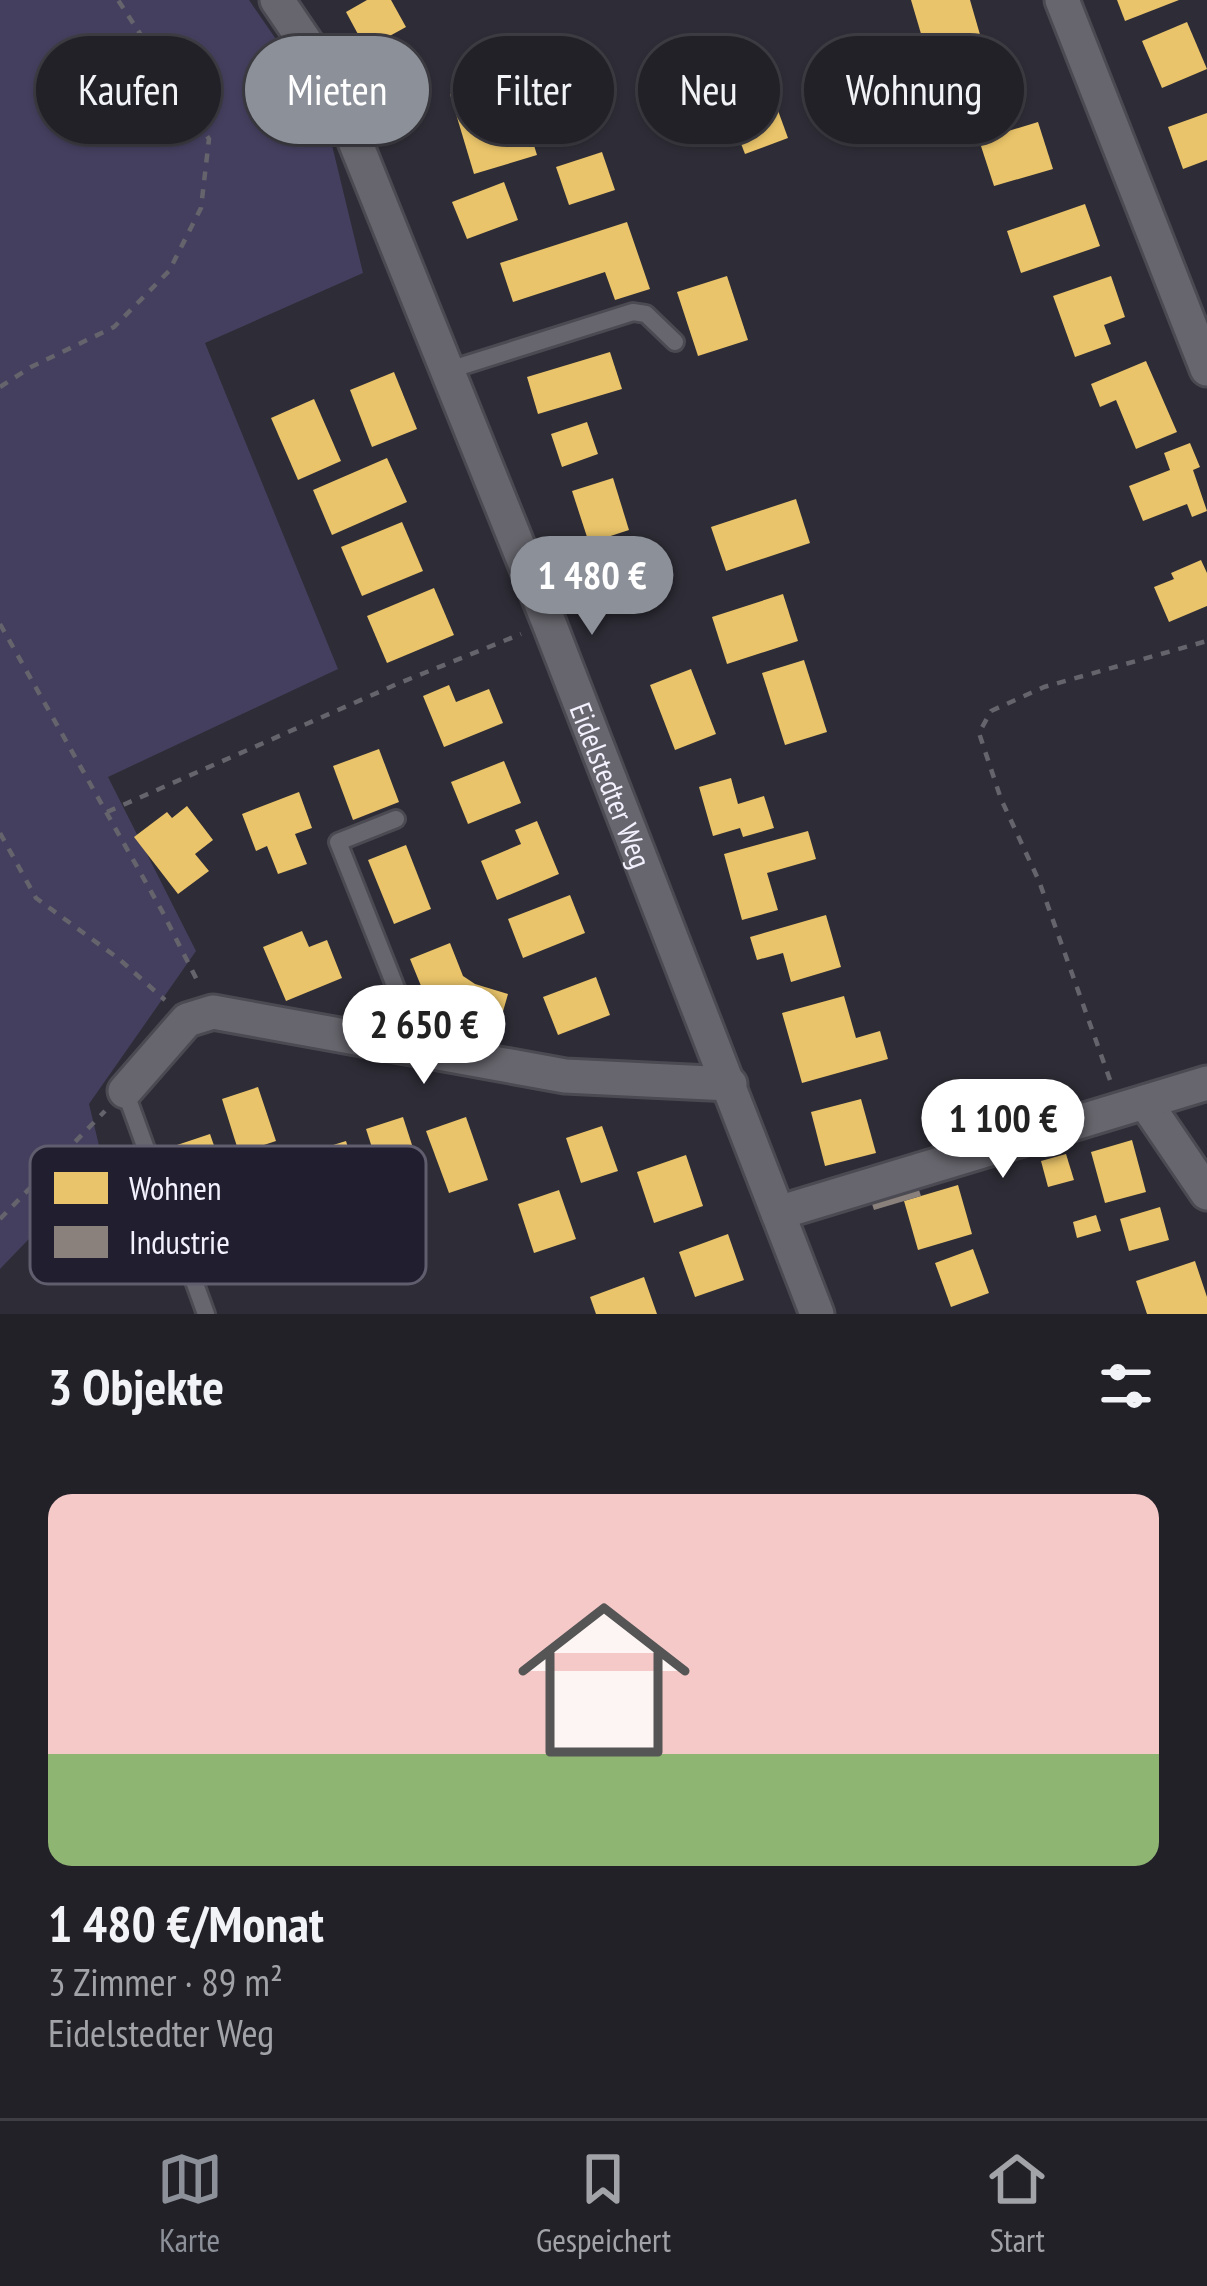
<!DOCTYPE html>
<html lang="de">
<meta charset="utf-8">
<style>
body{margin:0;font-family:"PT Sans Narrow",sans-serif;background:#2a2930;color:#f1f3f6;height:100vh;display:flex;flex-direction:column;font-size:45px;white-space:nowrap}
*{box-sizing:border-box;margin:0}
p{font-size:39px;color:#a2a3a8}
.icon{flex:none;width:66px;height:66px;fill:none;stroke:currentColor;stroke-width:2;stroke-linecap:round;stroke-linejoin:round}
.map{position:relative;height:1314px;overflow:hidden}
.sheet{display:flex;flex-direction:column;background:#222128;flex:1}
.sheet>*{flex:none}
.hud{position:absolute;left:36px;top:36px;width:1137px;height:108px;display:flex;gap:24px}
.price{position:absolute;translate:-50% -102px;padding:0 27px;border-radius:42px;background:#fff;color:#222;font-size:39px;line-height:78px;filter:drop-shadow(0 3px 6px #0008)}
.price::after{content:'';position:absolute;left:50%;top:72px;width:36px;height:27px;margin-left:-18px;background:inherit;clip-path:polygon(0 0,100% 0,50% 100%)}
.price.selected{background:#8c9099;color:#fff}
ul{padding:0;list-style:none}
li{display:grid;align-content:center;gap:24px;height:636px;padding:0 48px}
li+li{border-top:3px solid #3f3e45}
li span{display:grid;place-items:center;height:372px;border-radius:24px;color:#555}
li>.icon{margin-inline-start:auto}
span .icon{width:216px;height:216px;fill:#fffc;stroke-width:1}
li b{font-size:51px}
h2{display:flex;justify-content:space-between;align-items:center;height:144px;padding:0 48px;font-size:51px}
.pill{padding:0 42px;border-radius:54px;background:#222128;box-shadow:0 3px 9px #0004,0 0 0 3px #3f3e45;font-size:42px;line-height:108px}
.pill.selected{background:#8c9099;color:#fff}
.dock{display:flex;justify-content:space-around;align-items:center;height:168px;border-top:3px solid #3f3e45;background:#222128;font-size:33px;color:#a2a3a8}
.dock a{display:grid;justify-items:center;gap:6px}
.dock .selected{color:#8c9099}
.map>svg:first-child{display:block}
.green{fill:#443f5e}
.homes{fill:#e9c46a}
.industry{fill:#8a817c}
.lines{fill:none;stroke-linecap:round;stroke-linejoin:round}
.lane-casing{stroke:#4b4a52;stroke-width:22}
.street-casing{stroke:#4b4a52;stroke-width:39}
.path{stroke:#65646c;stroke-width:4.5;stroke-dasharray:9 9;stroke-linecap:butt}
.lane{stroke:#67666e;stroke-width:16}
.street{stroke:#67666e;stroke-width:33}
.labels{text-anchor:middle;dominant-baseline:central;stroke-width:12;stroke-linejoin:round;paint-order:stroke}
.street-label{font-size:30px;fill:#f2f1fd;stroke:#211e30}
.key{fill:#211e30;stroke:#605d6e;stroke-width:3}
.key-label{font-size:33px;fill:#f2f1fd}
</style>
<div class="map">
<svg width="1207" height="1314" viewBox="0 0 1207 1314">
<rect width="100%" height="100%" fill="#2e2c36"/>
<polygon class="green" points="0,0 249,0 311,90 330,137 363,273 205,343 338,669 108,777 196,951 89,1104 103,1162 0,1269"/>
<g class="homes">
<polygon points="367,0 391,0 406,27 366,49 346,12"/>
<polygon points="911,0 970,0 981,38 927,54"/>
<polygon points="1117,0 1179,0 1125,21"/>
<polygon points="1187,22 1207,69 1162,88 1142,41"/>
<polygon points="1001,65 1015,107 957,125 944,83"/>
<polygon points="512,75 537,155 474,174 450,94"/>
<polygon points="765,75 788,138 745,154 721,92"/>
<polygon points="1207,113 1207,160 1183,169 1168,127"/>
<polygon points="1038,122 1053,169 994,186 979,140"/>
<polygon points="602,152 615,190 569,205 556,167"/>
<polygon points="504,182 518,220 467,239 452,202"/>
<polygon points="1085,204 1100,246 1021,273 1007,231"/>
<polygon points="627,222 650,289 615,300 605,272 513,302 500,263"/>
<polygon points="727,276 748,340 698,356 677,292"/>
<polygon points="1111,276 1125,317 1104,325 1111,344 1075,357 1053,296"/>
<polygon points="610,352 622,389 538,414 527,377"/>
<polygon points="1146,361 1177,432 1136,449 1116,400 1100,407 1091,384"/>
<polygon points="394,372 417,429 372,447 350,390"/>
<polygon points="314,399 341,461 298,480 271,418"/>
<polygon points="587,422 598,454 562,467 551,434"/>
<polygon points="1190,443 1200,467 1193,470 1207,511 1192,517 1187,504 1143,521 1129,486 1170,470 1164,453"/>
<polygon points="387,458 407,502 332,535 313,490"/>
<polygon points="613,478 629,530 589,543 572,491"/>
<polygon points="796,499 810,543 726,571 711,527"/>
<polygon points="402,522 423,571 362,596 341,547"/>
<polygon points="1201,560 1207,573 1207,606 1169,622 1154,587 1174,579 1171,573"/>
<polygon points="434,588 454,635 387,663 367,616"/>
<polygon points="783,594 798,641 727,664 712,617"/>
<polygon points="804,660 827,732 785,745 762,673"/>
<polygon points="691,669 716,734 675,750 650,685"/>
<polygon points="449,685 456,702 489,689 503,723 444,747 423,696"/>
<polygon points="379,749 399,802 353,820 333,766"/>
<polygon points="504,761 521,803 468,824 451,782"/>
<polygon points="731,778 738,804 764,796 774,828 743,837 740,828 713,836 699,787"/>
<polygon points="299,792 312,828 295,834 307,864 278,874 267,846 256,851 242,814"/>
<polygon points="187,806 213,840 195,854 209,871 178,894 134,837 167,812 172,818"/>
<polygon points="537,821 559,874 497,900 481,861 521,844 515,830"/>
<polygon points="808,831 816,859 767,873 778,910 742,920 724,854"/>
<polygon points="406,845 431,909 394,924 368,860"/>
<polygon points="570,895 585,933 523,958 508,919"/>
<polygon points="826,915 841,967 791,982 783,953 757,960 750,937"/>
<polygon points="302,931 309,947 327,940 342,978 286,1001 263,947"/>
<polygon points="450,943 463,976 475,984 508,994 496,1036 451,1022 428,1003 410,959"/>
<polygon points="596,977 610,1015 558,1035 543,997"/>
<polygon points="844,996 856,1038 880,1031 888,1059 802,1083 782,1013"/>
<polygon points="258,1087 276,1141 239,1153 222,1099"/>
<polygon points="861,1099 876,1153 825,1166 811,1112"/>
<polygon points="403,1117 422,1176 385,1188 366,1129"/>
<polygon points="466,1117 488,1180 449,1193 426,1131"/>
<polygon points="602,1126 618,1171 581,1183 566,1138"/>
<polygon points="210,1134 235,1206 193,1220 168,1148"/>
<polygon points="1132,1140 1146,1192 1105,1203 1091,1152"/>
<polygon points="346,1141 373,1226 331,1239 304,1154"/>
<polygon points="1066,1154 1074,1180 1048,1187 1041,1161"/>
<polygon points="686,1155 703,1206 654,1223 637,1172"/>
<polygon points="958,1185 972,1234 918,1250 904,1201"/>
<polygon points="559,1190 576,1239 534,1253 518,1204"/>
<polygon points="1160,1207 1169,1240 1129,1251 1120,1219"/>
<polygon points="1096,1215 1101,1231 1077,1238 1073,1222"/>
<polygon points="728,1234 744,1280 695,1297 679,1252"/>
<polygon points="973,1249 989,1293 951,1307 935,1263"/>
<polygon points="1195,1261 1207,1297 1207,1314 1147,1314 1136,1281"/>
<polygon points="644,1277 657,1314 596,1314 590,1297"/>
</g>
<polygon class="industry" points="917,1184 921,1196 874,1210 870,1198"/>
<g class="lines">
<defs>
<g id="lane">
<polyline points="449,370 633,312 646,314 675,342"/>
<polyline points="396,819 338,842 421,1051"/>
<polyline points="125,1091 206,1314"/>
</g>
<g id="street">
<path id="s1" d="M277,0L323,68L342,109L549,623L817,1314"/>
<polyline points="1062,0 1207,369"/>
<polyline points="125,1091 187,1020 213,1012 565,1076 730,1084"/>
<polyline points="1145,1102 1207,1193"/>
<polyline points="778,1213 1207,1083"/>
</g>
</defs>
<use href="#lane" class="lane-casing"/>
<use href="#street" class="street-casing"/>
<g class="path">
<polyline points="0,387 31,367 114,327 169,271 201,208 209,139 118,0"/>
<polyline points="0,624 162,911 200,986"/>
<polyline points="107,812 397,684 521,634"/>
<polyline points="0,833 36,898 119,959 165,1000"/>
<polyline points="1110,1080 1039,881 1001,799 979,733 991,711 1044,687 1207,641"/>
<polyline points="0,1219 105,1111"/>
</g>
<use href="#lane" class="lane"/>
<use href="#street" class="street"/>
</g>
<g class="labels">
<g class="street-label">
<text stroke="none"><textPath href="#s1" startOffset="855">Eidelstedter Weg</textPath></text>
</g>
</g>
<rect x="30" y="1146" width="396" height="138" rx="18" class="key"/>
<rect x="54" y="1172" width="54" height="32" fill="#e9c46a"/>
<rect x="54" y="1226" width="54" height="32" fill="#8a817c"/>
<g class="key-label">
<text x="129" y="1200">Wohnen</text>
<text x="129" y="1254">Industrie</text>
</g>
</svg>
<b class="price selected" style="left:592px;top:638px">1 480 €</b>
<b class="price" style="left:424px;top:1087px">2 650 €</b>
<b class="price" style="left:1003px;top:1181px">1 100 €</b>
<div class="hud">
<a class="pill">Kaufen</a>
<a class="pill selected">Mieten</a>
<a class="pill">Filter</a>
<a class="pill">Neu</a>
<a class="pill">Wohnung</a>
</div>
</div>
<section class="sheet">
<h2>3 Objekte<svg class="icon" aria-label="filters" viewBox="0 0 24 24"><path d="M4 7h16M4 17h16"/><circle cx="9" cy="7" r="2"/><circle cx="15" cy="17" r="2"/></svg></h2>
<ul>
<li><span style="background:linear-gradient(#f6c9c9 70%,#8fb573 0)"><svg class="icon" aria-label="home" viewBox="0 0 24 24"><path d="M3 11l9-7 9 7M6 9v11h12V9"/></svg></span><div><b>1 480 €/Monat</b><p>3 Zimmer · 89 m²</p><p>Eidelstedter Weg</p></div></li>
</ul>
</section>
<nav class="dock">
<a class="selected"><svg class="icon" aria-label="map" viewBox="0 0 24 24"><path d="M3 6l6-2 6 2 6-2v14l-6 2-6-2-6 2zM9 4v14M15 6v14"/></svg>Karte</a>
<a><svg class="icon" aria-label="saved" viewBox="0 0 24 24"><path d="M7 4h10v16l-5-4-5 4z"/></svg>Gespeichert</a>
<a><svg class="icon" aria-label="home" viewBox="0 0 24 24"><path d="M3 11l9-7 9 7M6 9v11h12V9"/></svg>Start</a>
</nav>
